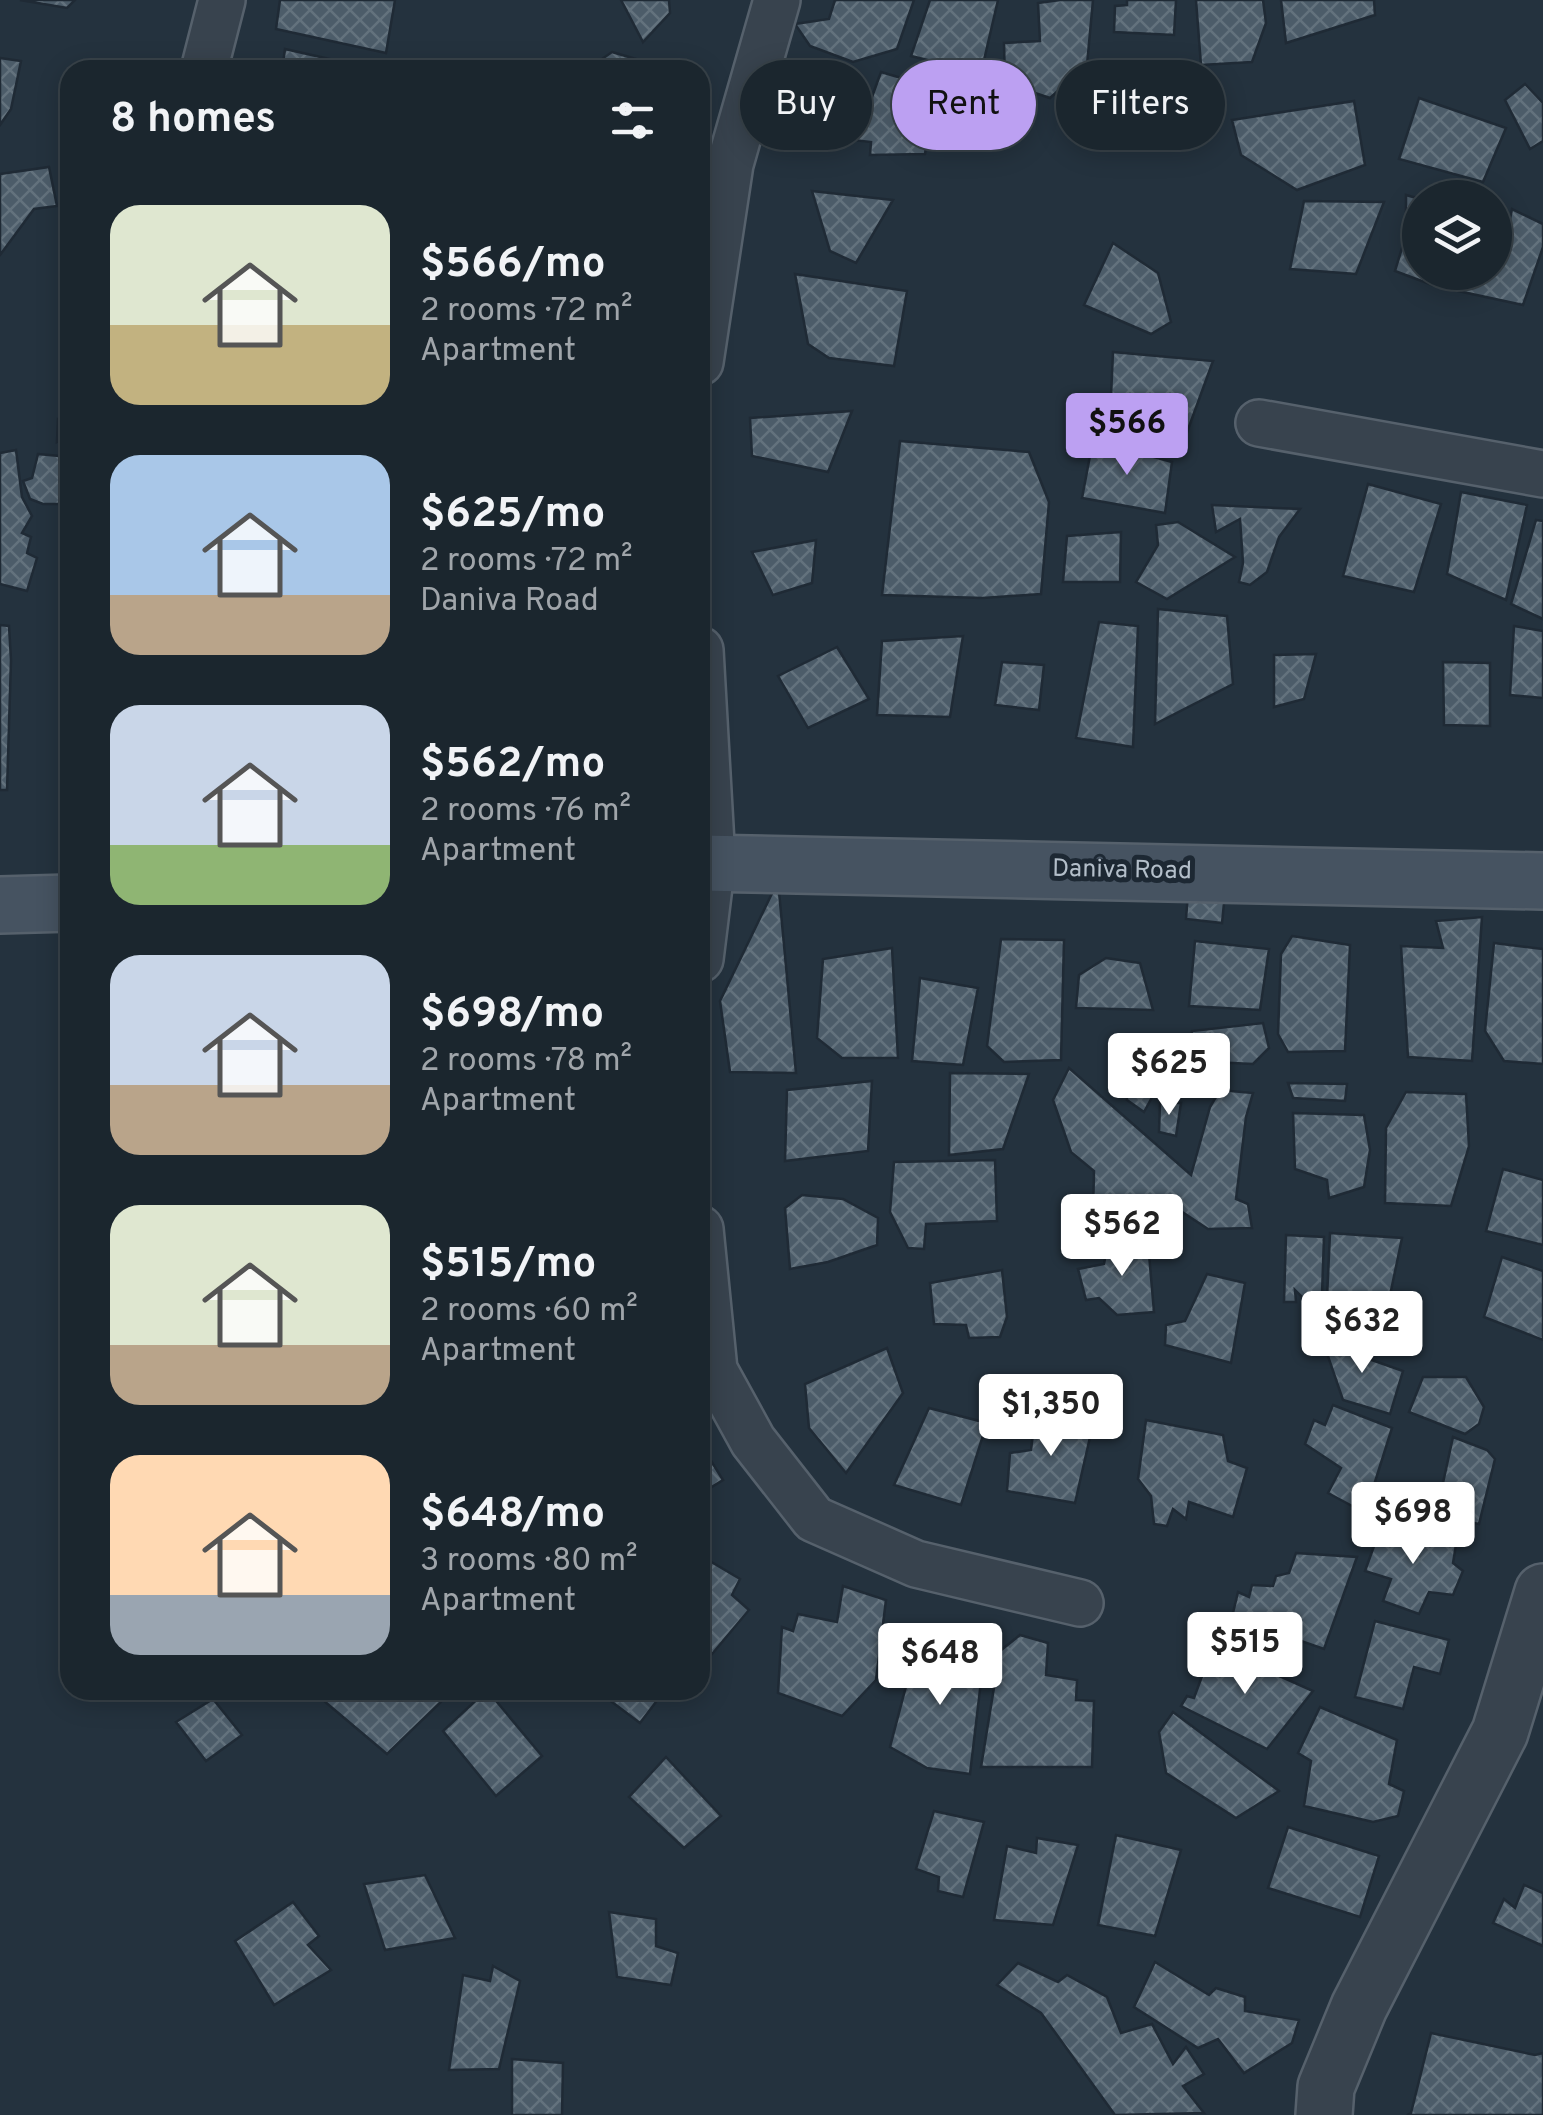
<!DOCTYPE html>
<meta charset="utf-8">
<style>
body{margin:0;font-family:Overpass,sans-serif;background:#28323a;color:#f1f3f6;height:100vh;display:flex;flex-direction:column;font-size:38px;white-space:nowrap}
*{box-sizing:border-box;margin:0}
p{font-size:32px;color:#a0a5aa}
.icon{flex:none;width:55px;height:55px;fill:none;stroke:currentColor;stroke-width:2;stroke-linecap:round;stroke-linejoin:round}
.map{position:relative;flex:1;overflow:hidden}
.side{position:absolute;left:60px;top:60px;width:650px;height:1640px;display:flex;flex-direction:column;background:#1b262e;border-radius:30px;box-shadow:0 5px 25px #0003,0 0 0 2px #39434a}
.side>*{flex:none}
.guide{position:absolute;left:740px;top:60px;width:652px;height:90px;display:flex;gap:20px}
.buttons{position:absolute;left:1402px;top:180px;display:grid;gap:20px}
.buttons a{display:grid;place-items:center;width:110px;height:110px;border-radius:50%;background:#1b262e;box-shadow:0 5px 25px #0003,0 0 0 2px #39434a;font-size:50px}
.price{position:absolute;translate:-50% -85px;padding:0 22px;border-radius:10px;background:#fff;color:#222;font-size:32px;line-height:65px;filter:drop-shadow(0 2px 5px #0008)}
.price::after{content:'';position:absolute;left:50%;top:60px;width:30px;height:22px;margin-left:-15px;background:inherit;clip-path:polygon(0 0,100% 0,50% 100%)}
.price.active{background:#bca0f2;color:#111}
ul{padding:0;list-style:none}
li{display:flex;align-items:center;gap:30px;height:250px;padding:0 50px}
li span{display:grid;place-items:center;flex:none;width:280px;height:200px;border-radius:30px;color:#555}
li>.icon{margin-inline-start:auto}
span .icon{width:120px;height:120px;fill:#fffc;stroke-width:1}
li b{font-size:42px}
h2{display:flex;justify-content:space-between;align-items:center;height:120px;padding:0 50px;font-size:42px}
.chip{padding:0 35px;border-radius:45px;background:#1b262e;box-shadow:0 5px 25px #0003,0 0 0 2px #39434a;font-size:35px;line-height:90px}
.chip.active{background:#bca0f2;color:#111}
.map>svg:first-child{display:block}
.building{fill:url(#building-cross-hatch);stroke:#1f2a35;stroke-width:2.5}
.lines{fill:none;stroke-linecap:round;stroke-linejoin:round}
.minor-casing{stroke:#56616c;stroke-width:50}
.tertiary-casing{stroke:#56616c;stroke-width:60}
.secondary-casing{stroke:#56616c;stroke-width:60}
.minor{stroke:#38434e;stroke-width:45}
.tertiary{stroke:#38434e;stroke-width:55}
.secondary{stroke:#465361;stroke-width:55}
.labels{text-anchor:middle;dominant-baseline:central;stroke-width:10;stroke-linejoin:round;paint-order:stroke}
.street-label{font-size:25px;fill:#b3bec9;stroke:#1d2833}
</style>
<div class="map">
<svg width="1543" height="2115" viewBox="0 0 1543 2115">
<defs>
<pattern id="building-cross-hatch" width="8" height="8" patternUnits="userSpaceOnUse" patternTransform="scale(2.5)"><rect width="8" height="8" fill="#4c5c69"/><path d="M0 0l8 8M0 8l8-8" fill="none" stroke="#63727d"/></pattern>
</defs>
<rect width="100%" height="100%" fill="#24323e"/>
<g class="building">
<polygon points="20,0 75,0 67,8"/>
<polygon points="280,0 395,0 386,53 276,29"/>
<polygon points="621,0 669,0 670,13 643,42"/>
<polygon points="835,0 914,0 897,49 853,62 810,46 795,24 829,19"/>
<polygon points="930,0 998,0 981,73 911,56"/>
<polygon points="1060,0 1093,0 1087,65 1050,98 1005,83 1004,43 1040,41 1038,3"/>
<polygon points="1127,0 1176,0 1174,35 1114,32 1115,6 1127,5"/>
<polygon points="1196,0 1263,0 1266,23 1252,62 1201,65"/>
<polygon points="1281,0 1374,0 1375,15 1286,43"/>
<polygon points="285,49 378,70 282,70"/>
<polygon points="612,52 656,65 655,70 575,70 589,68"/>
<polygon points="0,58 21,61 11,109 0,125"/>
<polygon points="881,72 935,88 925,154 870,155 871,142 811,135 815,84 872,97"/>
<polygon points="1525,84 1543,103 1543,141 1530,149 1505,100"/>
<polygon points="1419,98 1506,128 1483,182 1399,159"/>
<polygon points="1354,101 1365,165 1297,190 1241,155 1232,120"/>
<polygon points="49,167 57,206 34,209 0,255 0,174"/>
<polygon points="812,191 893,200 856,263 830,251"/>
<polygon points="1406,195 1420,199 1420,272 1495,272 1495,220 1509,224 1512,209 1543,224 1543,247 1523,305 1435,286 1395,271 1406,235"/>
<polygon points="1304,201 1384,202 1356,274 1290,269"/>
<polygon points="1113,243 1158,273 1171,322 1151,334 1084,305"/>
<polygon points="795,274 907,291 894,366 829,358 808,344"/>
<polygon points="1113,352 1213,361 1186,435 1110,419"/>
<polygon points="852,411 828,472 752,456 750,418"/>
<polygon points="70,418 70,436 57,442 58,419"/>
<polygon points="1093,440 1172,462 1165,513 1082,498"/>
<polygon points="900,441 1029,452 1049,502 1041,594 983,598 882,595"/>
<polygon points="16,450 22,497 32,516 22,533 31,537 27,553 37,558 27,591 0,584 0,453"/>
<polygon points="38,454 70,457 70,504 43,504 30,499 23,481 32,478"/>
<polygon points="1368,484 1441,504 1414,592 1343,576"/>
<polygon points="1461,492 1527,505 1506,600 1447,574"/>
<polygon points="1212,505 1300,509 1279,537 1267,572 1250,585 1239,582 1243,563 1240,519 1216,532"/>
<polygon points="1536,520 1543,521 1543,619 1511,604"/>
<polygon points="1178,522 1235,557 1167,599 1136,582 1158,545 1156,525"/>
<polygon points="1121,532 1120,582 1063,582 1067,536"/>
<polygon points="816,540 812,583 773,595 752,552"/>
<polygon points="70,571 70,610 61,609 67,572"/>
<polygon points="1158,609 1227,616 1233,684 1155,724"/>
<polygon points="1099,622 1138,626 1133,747 1076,738"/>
<polygon points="0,625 9,626 11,660 7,790 0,790"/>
<polygon points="1514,626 1543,631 1543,698 1510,695"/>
<polygon points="963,636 950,717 877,715 882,641"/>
<polygon points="837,647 869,699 808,728 778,676"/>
<polygon points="1316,654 1304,699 1274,707 1274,655"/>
<polygon points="1002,662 1044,665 1039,710 995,705"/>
<polygon points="1443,662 1490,663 1490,726 1444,725"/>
<polygon points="778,881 796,1073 730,1072 720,1001"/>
<polygon points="1188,893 1224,903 1222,923 1186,919"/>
<polygon points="1482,917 1472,1061 1408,1057 1401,946 1443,948 1436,921"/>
<polygon points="1292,936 1350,945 1345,1051 1288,1052 1278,1034 1281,954"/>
<polygon points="1001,939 1064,940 1061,1060 1004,1062 987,1046"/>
<polygon points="1195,941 1269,949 1260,1010 1189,1006"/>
<polygon points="1494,943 1543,949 1543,1064 1504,1061 1485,1031"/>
<polygon points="892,948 898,1058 842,1058 817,1038 823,959"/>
<polygon points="1106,958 1140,963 1153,1010 1076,1008 1079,975"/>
<polygon points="920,978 978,988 963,1065 912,1061"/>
<polygon points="1263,1023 1269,1048 1253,1064 1192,1061 1192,1031"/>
<polygon points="1069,1068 1191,1175 1210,1107 1220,1090 1253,1093 1246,1117 1236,1199 1248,1204 1252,1228 1208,1229 1167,1202 1131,1224 1093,1213 1094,1171 1071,1152 1053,1100"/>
<polygon points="950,1073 1029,1074 1003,1149 949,1155"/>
<polygon points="1163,1077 1144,1112 1127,1100 1125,1080"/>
<polygon points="872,1081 868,1151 785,1161 787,1090"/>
<polygon points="1288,1083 1347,1084 1345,1101 1293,1098"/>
<polygon points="1406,1092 1466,1094 1469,1146 1451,1206 1385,1203 1386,1128"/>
<polygon points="1160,1103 1181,1103 1176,1136 1159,1132"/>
<polygon points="1293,1113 1364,1115 1370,1150 1364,1187 1329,1198 1327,1180 1295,1169"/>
<polygon points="995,1160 997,1221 926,1224 924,1249 908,1248 890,1212 894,1162"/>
<polygon points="1503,1169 1543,1180 1543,1245 1486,1231"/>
<polygon points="802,1195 843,1199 878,1218 877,1245 828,1262 790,1269 785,1208"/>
<polygon points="1330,1233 1402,1238 1388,1305 1327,1298"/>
<polygon points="1132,1234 1149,1254 1154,1312 1117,1315 1099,1298 1086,1300 1078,1269 1104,1264 1106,1253"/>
<polygon points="1286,1235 1324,1237 1322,1294 1311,1306 1295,1290 1296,1302 1284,1302"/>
<polygon points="1502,1257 1543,1271 1543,1340 1484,1317"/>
<polygon points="1002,1270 1007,1317 1000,1337 969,1338 966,1325 934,1324 930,1283"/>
<polygon points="1207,1274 1245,1283 1231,1363 1165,1345 1166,1325 1185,1321"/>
<polygon points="1320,1333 1363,1347 1366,1358 1403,1371 1390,1414 1343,1400"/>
<polygon points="887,1348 903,1393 846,1473 809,1428 805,1384"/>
<polygon points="1423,1377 1466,1377 1484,1407 1479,1424 1465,1434 1409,1412"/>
<polygon points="1333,1405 1392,1428 1374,1485 1354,1507 1328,1493 1341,1468 1305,1444 1314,1420 1325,1425"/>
<polygon points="929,1408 987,1423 961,1505 894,1485"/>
<polygon points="1036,1410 1093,1424 1075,1503 1007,1491 1010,1453 1031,1450"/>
<polygon points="1146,1420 1223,1435 1228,1461 1247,1468 1233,1517 1189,1502 1186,1519 1173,1509 1167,1526 1154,1524 1151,1496 1138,1479"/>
<polygon points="1453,1437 1487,1450 1495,1459 1479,1524 1436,1515"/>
<polygon points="700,1443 723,1480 700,1494"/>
<polygon points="1382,1524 1456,1545 1453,1563 1463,1571 1453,1595 1429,1592 1419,1614 1383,1601 1391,1579 1365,1571"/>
<polygon points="1296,1553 1357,1557 1324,1649 1275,1632 1273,1644 1227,1638 1238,1592 1249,1597 1252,1585 1273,1586 1276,1576 1289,1573"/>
<polygon points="703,1557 740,1579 732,1595 749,1610 702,1666 700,1565"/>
<polygon points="843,1586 886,1600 876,1680 842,1716 778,1693 782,1627 793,1631 798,1614 837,1622"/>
<polygon points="1375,1621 1449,1640 1440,1674 1414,1667 1403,1709 1355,1697"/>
<polygon points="1020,1635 1048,1643 1046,1675 1077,1680 1076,1700 1094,1701 1092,1767 981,1767 1000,1651"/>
<polygon points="919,1637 984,1656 970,1774 927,1768 890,1747"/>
<polygon points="1215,1641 1250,1657 1250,1663 1313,1691 1267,1749 1181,1706 1187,1696 1194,1698"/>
<polygon points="311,1690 429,1690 444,1699 387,1754"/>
<polygon points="487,1690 542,1756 496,1796 443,1731"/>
<polygon points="596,1690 665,1690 640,1723"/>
<polygon points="213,1699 242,1735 206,1761 176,1722"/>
<polygon points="1320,1707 1397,1740 1389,1784 1404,1791 1398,1816 1373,1822 1304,1806 1311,1761 1298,1753"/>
<polygon points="1173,1712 1279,1791 1236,1818 1166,1773 1159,1732"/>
<polygon points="666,1757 721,1816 684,1848 629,1797"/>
<polygon points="934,1811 984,1822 963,1897 938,1891 939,1877 916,1869"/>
<polygon points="1288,1827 1379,1856 1360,1917 1268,1888"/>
<polygon points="1116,1835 1181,1850 1155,1936 1098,1925"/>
<polygon points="1037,1838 1078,1845 1053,1925 994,1920 1007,1846 1036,1853"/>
<polygon points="425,1875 455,1938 385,1950 364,1884"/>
<polygon points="1524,1885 1543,1893 1543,1946 1493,1923 1504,1899 1515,1908"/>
<polygon points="293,1902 319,1936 308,1945 331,1970 274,2005 235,1941"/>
<polygon points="609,1912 656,1919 656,1946 678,1953 671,1985 617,1977"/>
<polygon points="1155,1962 1209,1995 1216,1988 1245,1997 1245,2011 1299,2020 1292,2043 1244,2073 1218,2039 1198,2048 1134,2007"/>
<polygon points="1018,1963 1058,1982 1067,1975 1107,1997 1121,2033 1152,2024 1173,2064 1186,2047 1204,2074 1183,2086 1204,2113 1115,2115 1041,2013 997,1985"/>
<polygon points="493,1966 520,1981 499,2069 449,2070 463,1975 490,1981"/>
<polygon points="1431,2033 1535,2055 1543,2053 1543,2115 1407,2115 1411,2113"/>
<polygon points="512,2059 563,2063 562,2115 512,2115"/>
</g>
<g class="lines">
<defs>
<g id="minor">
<polyline points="204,70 222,0"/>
<polyline points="700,362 730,164 777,0"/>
<polyline points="1259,423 1543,474"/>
<polyline points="700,650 712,862 700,959"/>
<polyline points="700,1229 714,1370 753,1441 814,1519 916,1564 1080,1603"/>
</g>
<polyline id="tertiary" points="1324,2115 1326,2087 1359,2007 1500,1732 1543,1592"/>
<g id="secondary">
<polyline points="700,863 1543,881"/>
<polyline points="0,905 70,903"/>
</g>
</defs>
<use href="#minor" class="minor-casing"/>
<use href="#tertiary" class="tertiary-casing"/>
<use href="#secondary" class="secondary-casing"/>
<use href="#minor" class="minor"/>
<use href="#tertiary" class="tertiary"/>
<use href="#secondary" class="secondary"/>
</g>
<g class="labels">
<g class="street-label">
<text transform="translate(1122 871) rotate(1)">Daniva Road</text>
</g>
</g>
</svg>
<div class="buttons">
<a><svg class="icon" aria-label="layers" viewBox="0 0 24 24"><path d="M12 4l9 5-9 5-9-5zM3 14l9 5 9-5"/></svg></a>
</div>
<b class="price active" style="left:1127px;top:478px">$566</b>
<b class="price" style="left:1169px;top:1118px">$625</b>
<b class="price" style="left:1122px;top:1279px">$562</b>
<b class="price" style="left:1362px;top:1376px">$632</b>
<b class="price" style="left:1051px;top:1459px">$1,350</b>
<b class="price" style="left:1413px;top:1567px">$698</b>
<b class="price" style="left:1245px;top:1697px">$515</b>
<b class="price" style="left:940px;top:1708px">$648</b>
<div class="guide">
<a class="chip">Buy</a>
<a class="chip active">Rent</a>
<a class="chip">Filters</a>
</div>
<section class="side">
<h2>8 homes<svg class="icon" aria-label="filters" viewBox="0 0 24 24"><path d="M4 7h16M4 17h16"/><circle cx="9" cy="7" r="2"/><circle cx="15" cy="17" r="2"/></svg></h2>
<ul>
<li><span style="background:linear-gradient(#dfe7d0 60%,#c2b280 0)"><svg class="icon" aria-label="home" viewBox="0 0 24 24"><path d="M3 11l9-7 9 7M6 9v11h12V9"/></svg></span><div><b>$566/mo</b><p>2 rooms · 72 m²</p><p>Apartment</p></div></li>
<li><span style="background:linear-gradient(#a9c7e8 70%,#b9a48a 0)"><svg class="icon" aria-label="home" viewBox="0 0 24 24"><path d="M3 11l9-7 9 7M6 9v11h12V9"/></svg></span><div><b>$625/mo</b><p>2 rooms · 72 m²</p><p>Daniva Road</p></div></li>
<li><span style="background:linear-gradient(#c9d6e8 70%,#8fb573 0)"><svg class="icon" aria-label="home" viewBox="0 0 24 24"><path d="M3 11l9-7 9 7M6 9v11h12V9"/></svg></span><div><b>$562/mo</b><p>2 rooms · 76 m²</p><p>Apartment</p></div></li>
<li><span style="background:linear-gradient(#c9d6e8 65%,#b9a48a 0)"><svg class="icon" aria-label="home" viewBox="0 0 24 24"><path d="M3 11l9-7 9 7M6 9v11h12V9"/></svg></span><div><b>$698/mo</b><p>2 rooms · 78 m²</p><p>Apartment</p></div></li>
<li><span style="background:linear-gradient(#dfe7d0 70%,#b9a48a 0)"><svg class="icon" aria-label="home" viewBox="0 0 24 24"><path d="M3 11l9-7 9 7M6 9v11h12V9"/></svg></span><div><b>$515/mo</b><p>2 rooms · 60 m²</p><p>Apartment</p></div></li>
<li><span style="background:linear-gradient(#ffd9b3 70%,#9aa5b1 0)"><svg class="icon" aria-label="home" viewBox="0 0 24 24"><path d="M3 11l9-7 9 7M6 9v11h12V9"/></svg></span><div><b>$648/mo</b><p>3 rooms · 80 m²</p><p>Apartment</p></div></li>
</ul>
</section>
</div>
